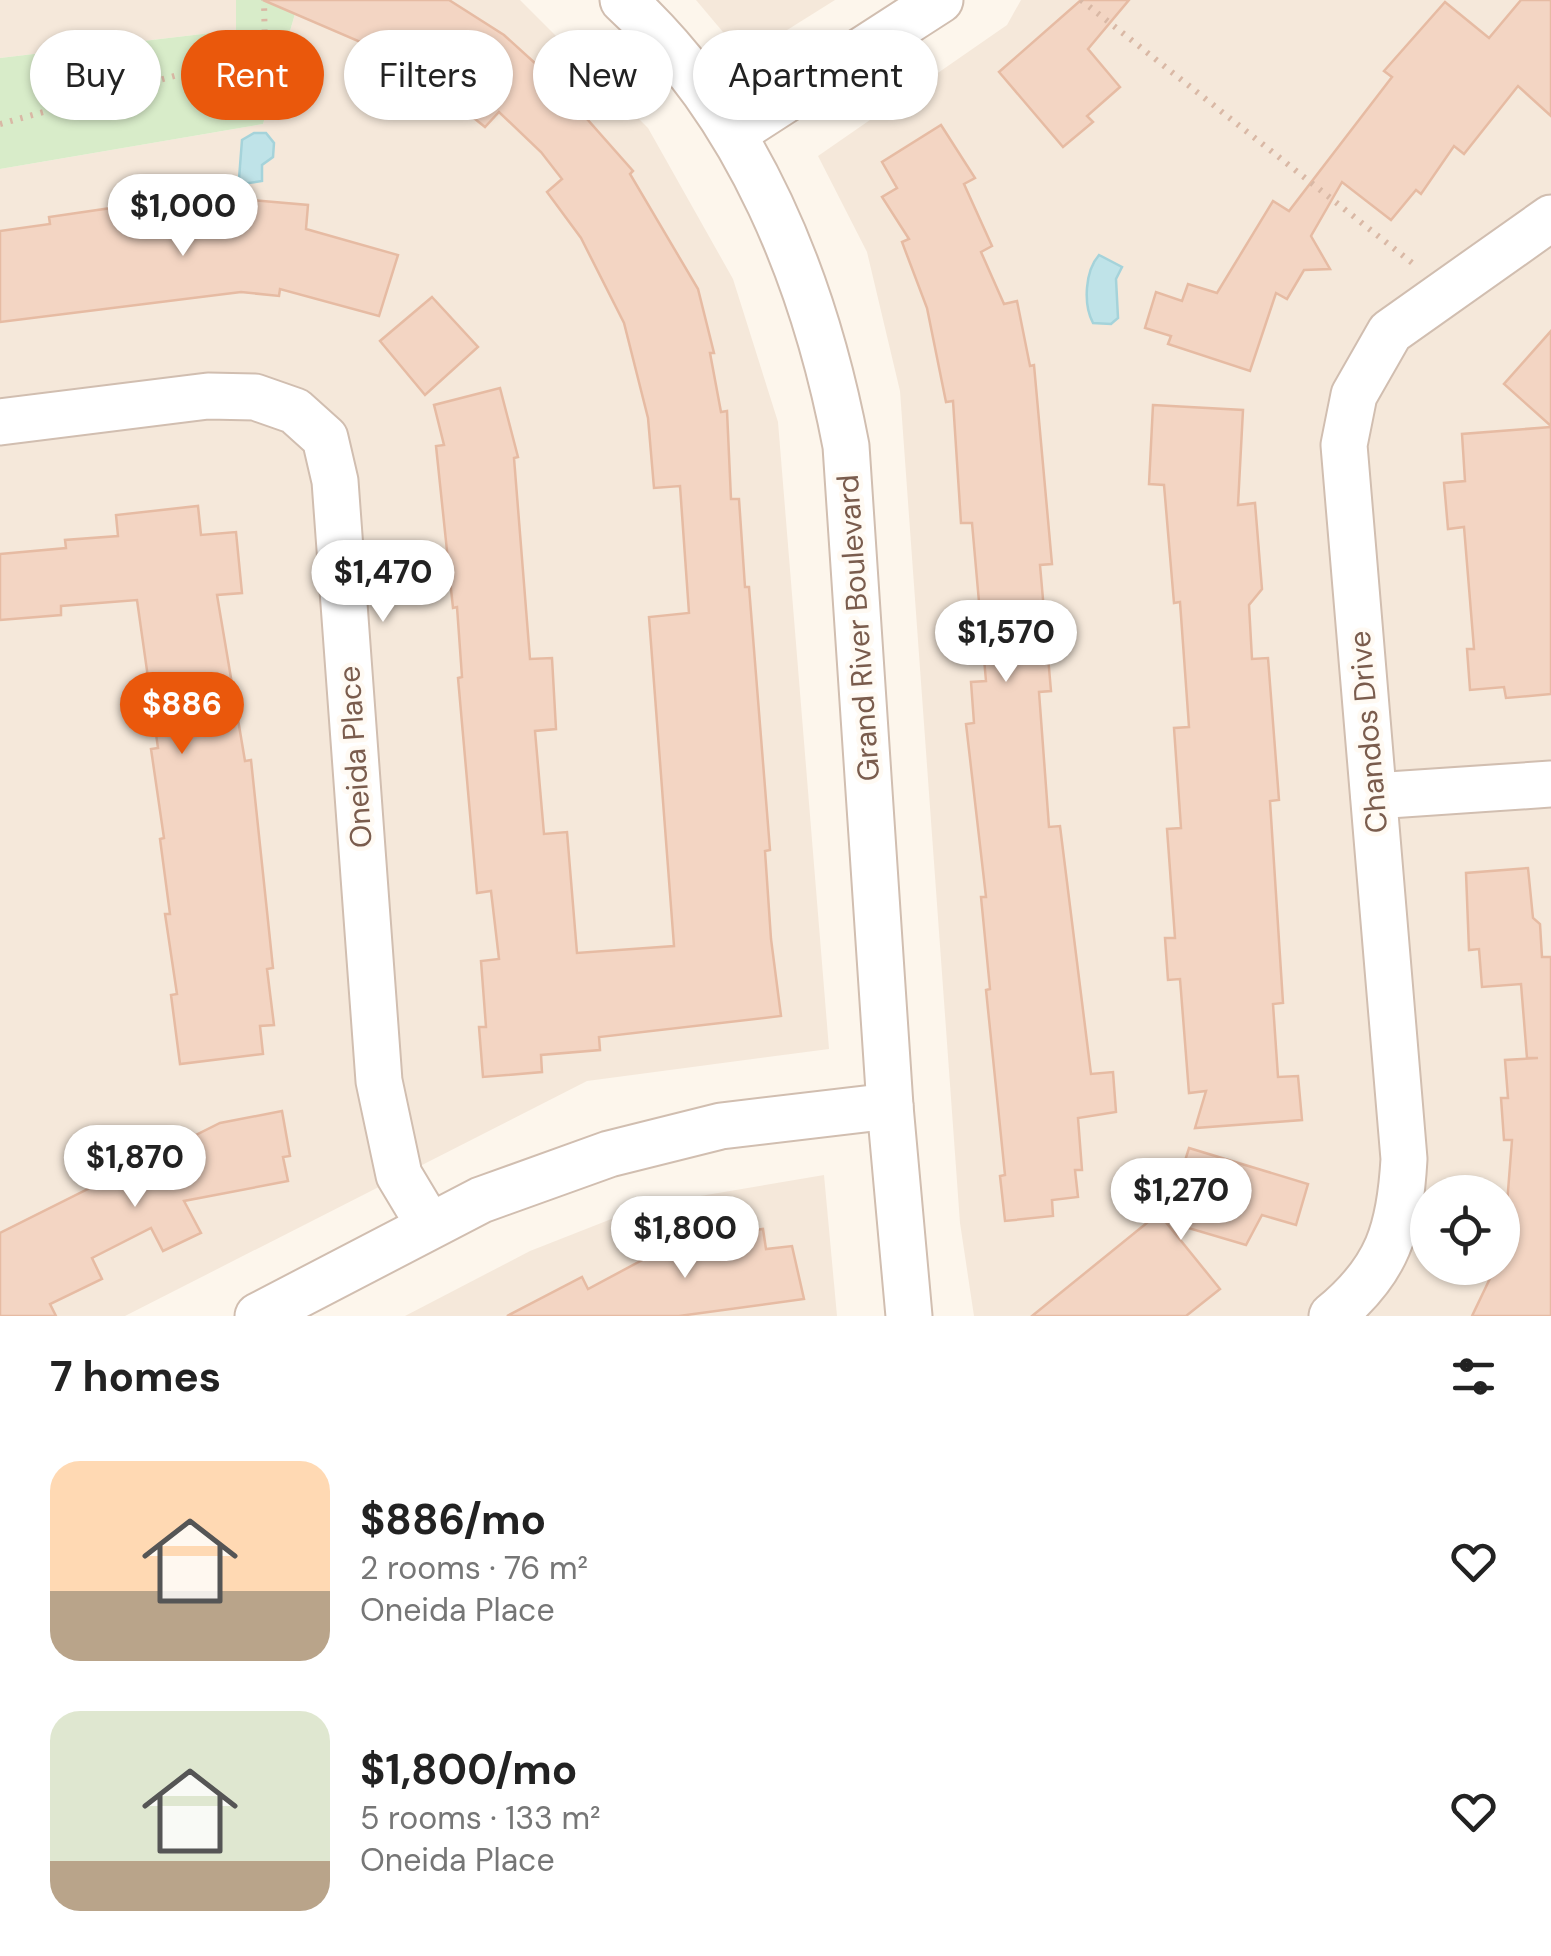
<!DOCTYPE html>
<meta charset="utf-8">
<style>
body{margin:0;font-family:"DM Sans",sans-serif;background:#f2f2f2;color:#222;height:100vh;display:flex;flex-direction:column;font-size:38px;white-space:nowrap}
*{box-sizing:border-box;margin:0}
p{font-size:32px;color:#767676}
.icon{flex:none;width:55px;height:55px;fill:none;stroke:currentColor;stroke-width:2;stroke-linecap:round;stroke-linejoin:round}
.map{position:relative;height:1316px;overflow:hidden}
.details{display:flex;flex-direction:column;background:#fff;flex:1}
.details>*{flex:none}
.top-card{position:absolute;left:30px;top:30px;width:1000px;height:90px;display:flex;gap:20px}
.buttons{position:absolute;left:1410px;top:1175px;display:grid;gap:20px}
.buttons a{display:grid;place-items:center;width:110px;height:110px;border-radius:50%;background:#fff;box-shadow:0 2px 8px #0004;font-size:50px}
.price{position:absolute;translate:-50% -85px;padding:0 22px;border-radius:35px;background:#fff;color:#222;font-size:32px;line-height:65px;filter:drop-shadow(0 2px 5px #0008)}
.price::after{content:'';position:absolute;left:50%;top:60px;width:30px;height:22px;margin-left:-15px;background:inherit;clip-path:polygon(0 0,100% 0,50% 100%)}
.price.selected{background:#ea580c;color:#fff}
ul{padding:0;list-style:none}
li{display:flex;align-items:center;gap:30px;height:250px;padding:0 50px}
li span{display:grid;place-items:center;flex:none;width:280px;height:200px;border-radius:30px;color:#555}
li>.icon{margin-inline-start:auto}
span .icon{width:120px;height:120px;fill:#fffc;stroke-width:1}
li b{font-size:42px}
h2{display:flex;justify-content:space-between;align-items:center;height:120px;padding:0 50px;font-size:42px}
.pill{padding:0 35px;border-radius:45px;background:#fff;box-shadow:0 2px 8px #0004;font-size:35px;line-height:90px}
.pill.selected{background:#ea580c;color:#fff}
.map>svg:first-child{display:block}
.residential{fill:#f5e8da;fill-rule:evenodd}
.green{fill:#d8ecc9}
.water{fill:#bfe3e8;stroke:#a5d3da;stroke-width:2.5}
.building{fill:#f3d5c3;stroke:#e6bba3;stroke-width:2.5}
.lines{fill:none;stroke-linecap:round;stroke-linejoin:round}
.street-casing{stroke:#d1beb0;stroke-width:49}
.path{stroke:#d9b8a5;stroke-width:6;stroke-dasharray:2.5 8;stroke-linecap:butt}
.street{stroke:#fff;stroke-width:45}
.labels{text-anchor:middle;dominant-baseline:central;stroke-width:9;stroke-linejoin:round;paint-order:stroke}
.street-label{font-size:30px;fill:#7a5c4d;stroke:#fffaf3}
</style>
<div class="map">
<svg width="1551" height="1316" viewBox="0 0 1551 1316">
<rect width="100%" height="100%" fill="#fdf6ec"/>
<g class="residential">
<polygon points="0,0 236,0 236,30 0,58"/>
<polygon points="299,0 520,0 648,128 733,279 778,422 829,1049 587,1081 125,1316 0,1316 0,169 263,124"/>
<polygon points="696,0 835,0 744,57"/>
<path d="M1021,0H1551V1316H974L960,1223L900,391L867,252L818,156L1007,25ZM1428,1192H1502V1268H1428Z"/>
<polygon points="824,1175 837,1316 405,1316 530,1251 647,1205"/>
</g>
<polygon class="green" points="236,0 299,0 263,124 0,169 0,58 236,30"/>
<g class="water">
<polygon points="254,133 266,133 274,143 273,157 262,165 262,181 242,184 239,179 242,140"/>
<path d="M1099,255L1122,267L1116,279L1118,318L1111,324L1093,323C1083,304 1085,271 1099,255Z"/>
</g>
<g class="building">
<polygon points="263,0 449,0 504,35 548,75 633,171 630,174 698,289 714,353 710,353 721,412 727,411 731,499 739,499 745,587 749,587 770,850 765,851 771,939 781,1016 599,1037 600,1050 541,1055 542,1072 483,1077 479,1027 486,1027 481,961 499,959 491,891 477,893 458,678 462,677 457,607 453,608 436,446 444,445 434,405 500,388 518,457 514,458 530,659 552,658 556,729 535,731 544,834 567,832 577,953 674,946 649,617 689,613 680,486 654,488 648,418 624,323 581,238 547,192 562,179 541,152 499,112 485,127 418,73 421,68"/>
<polygon points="1081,0 1129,0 1088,49 1120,87 1087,116 1093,122 1063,147 999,72"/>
<polygon points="1521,0 1551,0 1551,116 1518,86 1464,154 1454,146 1421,194 1416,190 1391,220 1342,182 1311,236 1330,269 1304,270 1287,299 1276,293 1250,371 1168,344 1171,336 1145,328 1156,292 1182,301 1188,284 1217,293 1273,201 1289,211 1392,77 1384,71 1445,2 1489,38"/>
<polygon points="941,125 975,178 964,184 992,246 981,252 1004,304 1017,301 1030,366 1034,365 1052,564 1040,565 1051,691 1039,692 1049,827 1060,826 1091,1074 1113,1072 1116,1112 1078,1118 1082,1170 1075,1170 1078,1197 1052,1200 1053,1216 1005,1221 1000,1176 1005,1175 986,990 990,989 981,897 986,897 966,724 974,723 971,682 986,681 972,523 961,523 953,401 946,402 927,308 902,242 909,239 882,197 897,188 882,162"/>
<polygon points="230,198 308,205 306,229 398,255 379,316 280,289 279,296 241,292 0,322 0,231 50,224 49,217 118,207 119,213"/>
<polygon points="432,297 478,347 425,395 380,341"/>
<polygon points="1551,331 1551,426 1504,384"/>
<polygon points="1153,405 1243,410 1238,505 1255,503 1262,589 1249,605 1252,659 1268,658 1279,800 1270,801 1283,1003 1273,1004 1278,1077 1298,1076 1302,1120 1195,1128 1206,1091 1189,1093 1180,979 1168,980 1165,938 1175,938 1167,829 1181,828 1174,728 1189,727 1180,602 1174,603 1164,485 1149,484"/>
<polygon points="1551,427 1551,694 1506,698 1504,687 1470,690 1467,649 1474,649 1464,527 1448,529 1444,483 1465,481 1462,434"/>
<polygon points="198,506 201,535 236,532 242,593 217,595 245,761 251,760 273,968 267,969 274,1025 260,1026 263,1054 180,1064 171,995 177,994 165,914 170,914 160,839 164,838 151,749 158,748 137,600 61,606 61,615 0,620 0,554 66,548 65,540 118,536 116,515"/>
<polygon points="1528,868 1533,918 1540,924 1542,957 1551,957 1551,1316 1472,1316 1495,1268 1502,1268 1512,1140 1504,1140 1501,1098 1508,1098 1505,1060 1538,1058 1527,1058 1521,984 1482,987 1479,949 1469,950 1466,873"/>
<polygon points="282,1111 290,1156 283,1157 288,1181 184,1201 201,1233 163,1251 151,1228 92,1258 102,1279 50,1304 56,1316 0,1316 0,1233 220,1123"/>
<polygon points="1189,1148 1308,1184 1296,1225 1262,1215 1246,1245 1165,1221 1220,1289 1186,1316 1032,1316 1190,1188 1176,1189"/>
<polygon points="763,1229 766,1249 792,1246 804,1299 679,1316 507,1316 582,1277 588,1289 678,1241"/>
</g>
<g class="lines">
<defs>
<g id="street">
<path d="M623,0C749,114 815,283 846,446L890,1106L909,1316"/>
<polyline points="734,133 940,0"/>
<polyline points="0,422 208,396 255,397 295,411 325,438 335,481 379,1081 399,1175 429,1225"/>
<polyline points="1374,796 1551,784"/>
<polyline points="258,1316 481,1200 609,1154 721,1126 890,1106"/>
<path d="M1332,1316C1388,1270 1400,1229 1404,1159L1344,445L1354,395L1390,332L1551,218"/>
</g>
</defs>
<use href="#street" class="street-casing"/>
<g class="path">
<polyline points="1081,0 1416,266"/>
<polyline points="0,124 265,51 264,0"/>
</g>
<use href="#street" class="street"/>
</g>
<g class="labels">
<g class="street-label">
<text transform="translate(858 628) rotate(-94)">Grand River Boulevard</text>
<text transform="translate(1368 732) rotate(-95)">Chandos Drive</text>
<text transform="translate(355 757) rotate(-94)">Oneida Place</text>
</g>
</g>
</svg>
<div class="buttons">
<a><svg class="icon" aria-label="locate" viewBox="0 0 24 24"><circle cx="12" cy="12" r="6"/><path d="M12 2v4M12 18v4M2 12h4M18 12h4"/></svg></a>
</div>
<b class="price" style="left:183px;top:259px">$1,000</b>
<b class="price" style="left:383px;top:625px">$1,470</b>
<b class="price" style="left:1006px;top:685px">$1,570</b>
<b class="price selected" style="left:182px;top:757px">$886</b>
<b class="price" style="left:135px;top:1210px">$1,870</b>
<b class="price" style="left:1181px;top:1243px">$1,270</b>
<b class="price" style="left:685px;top:1281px">$1,800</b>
<div class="top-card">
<a class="pill">Buy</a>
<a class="pill selected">Rent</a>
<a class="pill">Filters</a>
<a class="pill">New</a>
<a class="pill">Apartment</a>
</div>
</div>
<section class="details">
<h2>7 homes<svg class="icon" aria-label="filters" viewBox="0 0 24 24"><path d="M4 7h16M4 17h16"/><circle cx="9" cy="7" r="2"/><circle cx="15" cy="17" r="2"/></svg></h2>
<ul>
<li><span style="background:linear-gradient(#ffd9b3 65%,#b9a48a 0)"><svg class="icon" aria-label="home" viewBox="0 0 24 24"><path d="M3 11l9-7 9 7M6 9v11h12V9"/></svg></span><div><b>$886/mo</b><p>2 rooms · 76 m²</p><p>Oneida Place</p></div><svg class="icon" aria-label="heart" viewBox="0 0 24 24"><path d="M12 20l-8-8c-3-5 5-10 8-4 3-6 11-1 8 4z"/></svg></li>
<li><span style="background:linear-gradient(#dfe7d0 75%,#b9a48a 0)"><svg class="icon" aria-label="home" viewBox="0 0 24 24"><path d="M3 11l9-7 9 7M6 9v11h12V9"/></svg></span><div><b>$1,800/mo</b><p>5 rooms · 133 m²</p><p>Oneida Place</p></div><svg class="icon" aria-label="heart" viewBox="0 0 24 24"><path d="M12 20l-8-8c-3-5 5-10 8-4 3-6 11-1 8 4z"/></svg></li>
</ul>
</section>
